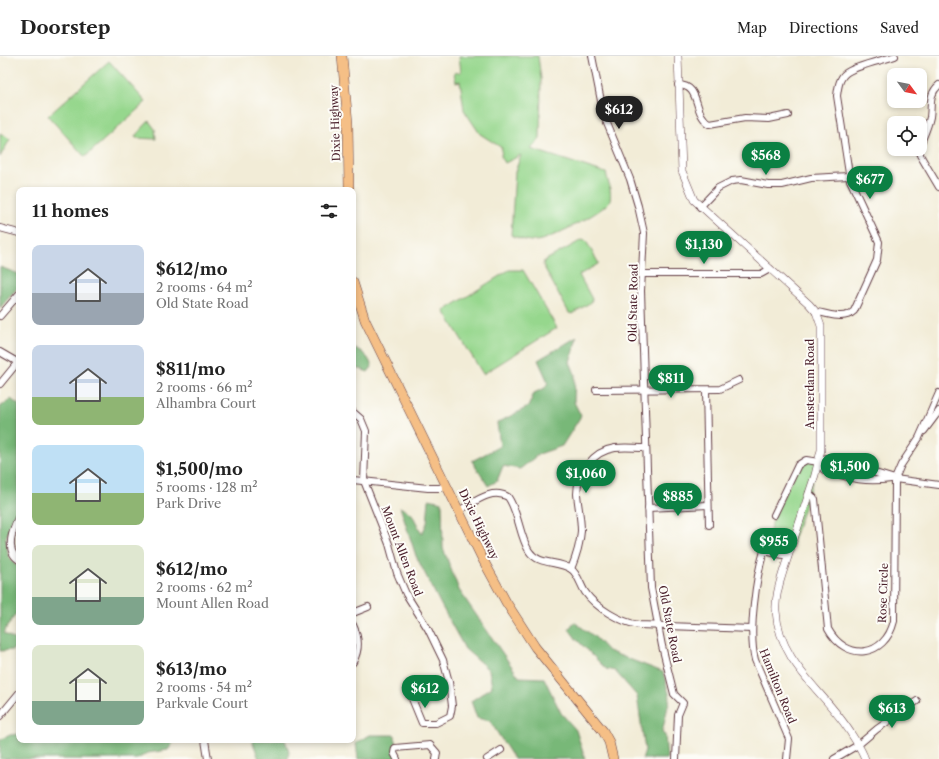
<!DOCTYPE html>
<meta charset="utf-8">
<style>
body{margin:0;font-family:"Libre Caslon Text",serif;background:#f6f6f6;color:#222;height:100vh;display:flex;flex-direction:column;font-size:15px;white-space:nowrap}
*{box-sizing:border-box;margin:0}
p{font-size:13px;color:#767676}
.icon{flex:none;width:22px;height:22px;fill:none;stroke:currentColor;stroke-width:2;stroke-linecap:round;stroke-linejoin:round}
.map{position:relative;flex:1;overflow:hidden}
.drawer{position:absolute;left:16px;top:131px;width:340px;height:556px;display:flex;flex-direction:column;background:#fff;border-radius:8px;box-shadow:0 2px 6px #0003}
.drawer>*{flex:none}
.needle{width:26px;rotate:122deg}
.controls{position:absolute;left:887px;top:12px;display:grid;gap:8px}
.controls a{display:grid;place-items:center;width:40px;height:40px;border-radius:8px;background:#fff;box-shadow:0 2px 6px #0003;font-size:20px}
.price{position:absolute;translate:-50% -34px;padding:0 9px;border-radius:14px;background:#0b8043;color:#fff;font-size:13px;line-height:26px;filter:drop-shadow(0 1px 2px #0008)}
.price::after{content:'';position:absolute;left:50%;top:24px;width:12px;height:9px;margin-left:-6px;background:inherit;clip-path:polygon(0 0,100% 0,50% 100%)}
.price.on{background:#222;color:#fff}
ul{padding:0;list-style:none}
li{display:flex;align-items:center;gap:12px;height:100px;padding:0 16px}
li span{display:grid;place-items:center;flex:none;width:112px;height:80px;border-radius:8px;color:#555}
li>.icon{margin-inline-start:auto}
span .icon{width:48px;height:48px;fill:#fffc;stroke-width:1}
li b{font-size:17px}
h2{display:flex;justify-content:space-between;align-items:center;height:48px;padding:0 16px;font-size:17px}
header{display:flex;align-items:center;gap:24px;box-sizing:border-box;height:56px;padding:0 20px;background:#fff;border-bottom:1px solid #e0e0e0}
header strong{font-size:19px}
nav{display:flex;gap:22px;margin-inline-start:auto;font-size:14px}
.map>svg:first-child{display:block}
.green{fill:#96d78d;stroke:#707b5c}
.forest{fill:#78b878;stroke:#616c52}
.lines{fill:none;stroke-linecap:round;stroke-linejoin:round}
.minor-casing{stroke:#633e45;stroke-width:8}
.tertiary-casing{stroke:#633e45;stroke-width:8}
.primary-casing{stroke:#633e45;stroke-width:10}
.minor{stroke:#fff;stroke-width:6}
.tertiary{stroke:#fff;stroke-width:7}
.primary{stroke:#f5bf86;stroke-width:9}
.labels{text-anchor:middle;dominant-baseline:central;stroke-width:4;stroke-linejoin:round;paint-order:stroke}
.street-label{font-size:11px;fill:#4a1f2b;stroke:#fdfcf7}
</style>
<header>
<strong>Doorstep</strong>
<nav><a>Map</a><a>Directions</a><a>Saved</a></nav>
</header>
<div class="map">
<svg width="939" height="703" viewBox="0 0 939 703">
<rect width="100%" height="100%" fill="#fdfcf7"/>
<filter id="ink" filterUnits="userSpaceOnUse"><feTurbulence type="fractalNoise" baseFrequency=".025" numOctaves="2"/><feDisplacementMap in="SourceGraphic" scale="8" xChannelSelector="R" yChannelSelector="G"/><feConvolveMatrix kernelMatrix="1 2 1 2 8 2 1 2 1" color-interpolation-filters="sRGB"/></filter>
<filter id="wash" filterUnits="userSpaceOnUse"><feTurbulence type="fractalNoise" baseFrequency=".012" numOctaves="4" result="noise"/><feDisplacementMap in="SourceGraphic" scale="16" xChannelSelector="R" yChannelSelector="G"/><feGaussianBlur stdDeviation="0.9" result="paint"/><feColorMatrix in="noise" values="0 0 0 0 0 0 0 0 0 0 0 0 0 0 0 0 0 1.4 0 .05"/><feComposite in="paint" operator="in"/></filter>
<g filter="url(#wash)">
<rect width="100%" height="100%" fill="#f2ecd7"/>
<g class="green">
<path d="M459,0H538L541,23L540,83L531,93L606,117C608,125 612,136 610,144C606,155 553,181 541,184C530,187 521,183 511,179L515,116L521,99L505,107L501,100L502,92L480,78L464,54L460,25L456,26L454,17L461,16Z"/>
<polygon points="109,5 146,46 85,101 48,60"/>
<polygon points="149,65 155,73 156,83 136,82 135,80"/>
<polygon points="0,77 10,83 0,101"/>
<polygon points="582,184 586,185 598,206 598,208 579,219 592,243 591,246 572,258 569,257 543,209 544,205"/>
<polygon points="509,214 523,214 557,272 483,318 444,255"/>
<polygon points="801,405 819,406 788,500 764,495 775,457"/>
<polygon points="828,405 874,419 875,422 870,424 826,413 823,409 823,406"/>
</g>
<g class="forest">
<polygon points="0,211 19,218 19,230 0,252"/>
<polygon points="577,281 570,306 575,318 574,346 581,360 562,390 539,398 520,413 503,410 497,425 488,430 472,405 500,390 497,367 528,351 534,337 545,332 548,326 538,304"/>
<path d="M355,292C364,297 369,301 372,311L368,316L360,313H353V294Z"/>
<polygon points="11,343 19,349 19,453 6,481 8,499 15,508 19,510 19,556 17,556 3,577 19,586 13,594 0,595 0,351"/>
<polygon points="429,443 442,446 443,492 459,534 519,621 544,622 561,657 576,674 585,703 514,703 490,665 477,662 471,645 492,631 489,614 465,593 441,549 416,500 400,451 412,458 422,478 427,467"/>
<polygon points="574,566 595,581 608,595 663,616 670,641 662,677 665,679 667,703 642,703 645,694 637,640 615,615 606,613 577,584 569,573"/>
<polygon points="19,678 19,684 175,684 168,694 148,697 137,703 0,703 0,684 10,679"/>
<polygon points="370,679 395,679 397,703 358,703 356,687"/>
<polygon points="252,684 285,684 289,695 288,703 259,703"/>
</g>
</g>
<g filter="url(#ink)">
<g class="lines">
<defs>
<g id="minor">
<polyline points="592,0 604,60 630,123 638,150 644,177 641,235 651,532 662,590 674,638 683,647 678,659 676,703"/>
<path d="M678,29C702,29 692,58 710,68L745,62L769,63L788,59"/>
<path d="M920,89C924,79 928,71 930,61C932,48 928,39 939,29"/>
<polyline points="920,93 920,99 939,131"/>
<polyline points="700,151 718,132 732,125 741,124 768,129 782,129 811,122 849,120"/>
<polyline points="0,172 19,177"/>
<polyline points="643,218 761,218 770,213"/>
<path d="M816,256C828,257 843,265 854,255L877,204L879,186L850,124L837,40C838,32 839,22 846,17C854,10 884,4 895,0"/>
<polyline points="0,260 19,238"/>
<polyline points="0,296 19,307"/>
<polyline points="0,328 18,306"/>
<polyline points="596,334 720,333 739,324"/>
<polyline points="706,334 709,469"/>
<polyline points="353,356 361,363 366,375 364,425 389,488 397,517 406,538 428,573 443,604 449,626 452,650 450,660 436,667 422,667 408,633"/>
<polyline points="924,375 939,355"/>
<polyline points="819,406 826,402 895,423 939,429"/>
<path d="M819,406L824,414C850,422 863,427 891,423"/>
<polyline points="353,424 428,432 440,432 446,429"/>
<path d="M809,437L815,443L828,573C846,606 885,602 894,565L895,423L901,409L919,382L939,337"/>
<polyline points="648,452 708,449"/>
<path d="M458,455C474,447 491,431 508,441C519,457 519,479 529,495C539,510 558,504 571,513C578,518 580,528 585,536C596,552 620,566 639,569L752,573"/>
<polyline points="774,459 798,409 806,404 819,406"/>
<path d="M19,460C13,473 4,494 19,504"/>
<path d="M571,513C576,501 580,488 581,475C581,462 578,450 577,438C577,417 593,395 615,392C625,391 635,392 645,392"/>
<polyline points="353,557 368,551"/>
<path d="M353,569C359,582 360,593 353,606"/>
<polyline points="0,660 19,637"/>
<polyline points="205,684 208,703"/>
<polyline points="397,703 394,697 395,692 430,689 437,697 436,703"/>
<polyline points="487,703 501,694"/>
<path d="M787,703L789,683L755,604C748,577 756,521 764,495L788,500"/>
<polyline points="834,703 858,689 877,673 917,645"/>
</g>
<path id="tertiary" d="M678,0L682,115L694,144L809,248L816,256L821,270V394L815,419L783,516C779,528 775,542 776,555C779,608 827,637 852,679C857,687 862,694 865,703"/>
<g id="primary">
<polyline points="342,0 348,67 349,134"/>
<polyline points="353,226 365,264 482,502 506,546 535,591 603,675 609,686 613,703"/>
</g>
</defs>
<use href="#minor" class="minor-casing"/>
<use href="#tertiary" class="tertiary-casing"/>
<use href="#primary" class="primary-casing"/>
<use href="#minor" class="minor"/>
<use href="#tertiary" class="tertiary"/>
<use href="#primary" class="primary"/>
</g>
</g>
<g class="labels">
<g class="street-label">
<text transform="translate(335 67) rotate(-92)">Dixie Highway</text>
<text transform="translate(633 247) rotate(-89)">Old State Road</text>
<text transform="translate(810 328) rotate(-90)">Amsterdam Road</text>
<text transform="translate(479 468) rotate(64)">Dixie Highway</text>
<text transform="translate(402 495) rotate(69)">Mount Allen Road</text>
<text transform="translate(883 537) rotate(-88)">Rose Circle</text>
<text transform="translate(670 568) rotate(79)">Old State Road</text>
<text transform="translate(778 630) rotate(68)">Hamilton Road</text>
</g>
</g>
</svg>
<div class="controls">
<a><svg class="needle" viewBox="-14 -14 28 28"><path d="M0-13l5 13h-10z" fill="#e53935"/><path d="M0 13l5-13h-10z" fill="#767676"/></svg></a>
<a><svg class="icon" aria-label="locate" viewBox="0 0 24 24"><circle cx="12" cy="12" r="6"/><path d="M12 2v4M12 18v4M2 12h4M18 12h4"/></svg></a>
</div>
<b class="price on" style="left:619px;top:74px">$612</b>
<b class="price" style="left:766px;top:120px">$568</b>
<b class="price" style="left:870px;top:144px">$677</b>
<b class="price" style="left:704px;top:209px">$1,130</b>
<b class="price" style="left:671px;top:343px">$811</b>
<b class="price" style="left:850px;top:431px">$1,500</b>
<b class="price" style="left:586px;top:438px">$1,060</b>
<b class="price" style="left:678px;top:461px">$885</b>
<b class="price" style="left:774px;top:506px">$955</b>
<b class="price" style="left:425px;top:653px">$612</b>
<b class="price" style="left:892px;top:673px">$613</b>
<section class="drawer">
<h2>11 homes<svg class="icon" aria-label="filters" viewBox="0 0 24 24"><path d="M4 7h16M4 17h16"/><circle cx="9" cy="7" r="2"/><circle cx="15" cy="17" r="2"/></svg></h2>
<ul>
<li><span style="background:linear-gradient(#c9d6e8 60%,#9aa5b1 0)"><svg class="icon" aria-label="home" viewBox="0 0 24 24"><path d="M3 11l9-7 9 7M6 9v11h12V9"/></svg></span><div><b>$612/mo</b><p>2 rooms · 64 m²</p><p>Old State Road</p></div></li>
<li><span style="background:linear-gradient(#c9d6e8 65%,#8fb573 0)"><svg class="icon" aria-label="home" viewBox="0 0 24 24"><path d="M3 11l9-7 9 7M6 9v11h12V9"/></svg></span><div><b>$811/mo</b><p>2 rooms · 66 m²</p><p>Alhambra Court</p></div></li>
<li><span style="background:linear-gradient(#bfe0f5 60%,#8fb573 0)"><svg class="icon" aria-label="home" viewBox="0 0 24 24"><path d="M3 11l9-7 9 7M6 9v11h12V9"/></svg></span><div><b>$1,500/mo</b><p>5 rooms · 128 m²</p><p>Park Drive</p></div></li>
<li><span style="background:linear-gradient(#dfe7d0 65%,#7fa58c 0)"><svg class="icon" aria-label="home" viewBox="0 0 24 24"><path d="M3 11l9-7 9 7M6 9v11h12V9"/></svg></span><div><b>$612/mo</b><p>2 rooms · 62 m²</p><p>Mount Allen Road</p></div></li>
<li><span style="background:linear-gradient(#dfe7d0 70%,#7fa58c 0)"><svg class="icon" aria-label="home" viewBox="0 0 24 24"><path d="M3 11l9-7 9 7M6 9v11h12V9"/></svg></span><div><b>$613/mo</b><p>2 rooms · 54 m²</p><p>Parkvale Court</p></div></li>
</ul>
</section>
</div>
